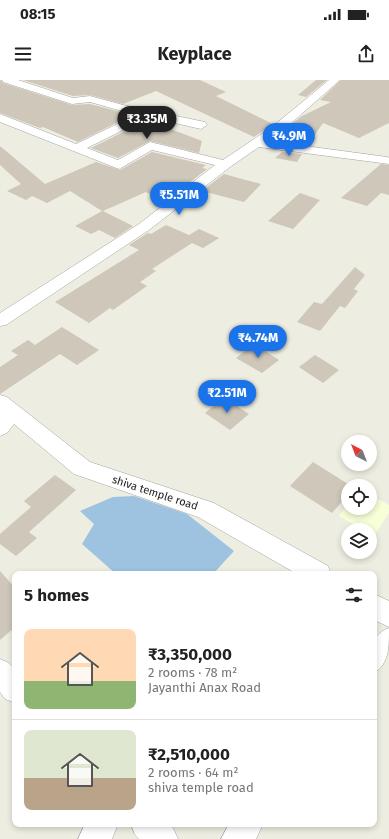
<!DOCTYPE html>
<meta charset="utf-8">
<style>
body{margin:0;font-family:"Fira Sans",sans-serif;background:#f6f6f6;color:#222;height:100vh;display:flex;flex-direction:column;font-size:15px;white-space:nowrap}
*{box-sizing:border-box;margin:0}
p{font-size:13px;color:#767676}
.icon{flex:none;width:22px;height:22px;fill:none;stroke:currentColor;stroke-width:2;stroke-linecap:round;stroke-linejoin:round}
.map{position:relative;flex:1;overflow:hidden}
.details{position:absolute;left:12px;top:491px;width:365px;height:256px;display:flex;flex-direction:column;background:#fff;border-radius:8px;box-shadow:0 2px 6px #0003}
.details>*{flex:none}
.needle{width:26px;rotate:318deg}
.tools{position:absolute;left:341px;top:355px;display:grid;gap:8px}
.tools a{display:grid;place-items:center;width:36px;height:36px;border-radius:50%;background:#fff;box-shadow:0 2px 6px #0003;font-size:20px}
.price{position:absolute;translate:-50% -34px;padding:0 9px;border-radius:14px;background:#1a73e8;color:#fff;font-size:13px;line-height:26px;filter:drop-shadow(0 1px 2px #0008)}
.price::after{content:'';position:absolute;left:50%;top:24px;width:12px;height:9px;margin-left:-6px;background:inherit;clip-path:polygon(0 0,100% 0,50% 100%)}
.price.current{background:#222;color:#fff}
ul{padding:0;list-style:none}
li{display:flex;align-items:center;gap:12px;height:100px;padding:0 12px}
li+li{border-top:1px solid #e0e0e0}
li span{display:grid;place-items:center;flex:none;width:112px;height:80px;border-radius:8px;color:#555}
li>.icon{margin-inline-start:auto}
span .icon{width:48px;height:48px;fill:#fffc;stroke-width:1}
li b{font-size:17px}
h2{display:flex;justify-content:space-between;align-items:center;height:48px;padding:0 12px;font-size:17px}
.status{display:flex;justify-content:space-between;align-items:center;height:28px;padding:0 20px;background:#fff;direction:ltr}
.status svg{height:11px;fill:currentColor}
header{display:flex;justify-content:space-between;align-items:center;height:52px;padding:0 12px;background:#fff;font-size:18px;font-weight:700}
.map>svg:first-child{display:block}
.education{fill:#f7ffd9}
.water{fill:#9dc3e0}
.building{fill:#cec7ba}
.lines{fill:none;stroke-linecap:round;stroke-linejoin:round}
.street-casing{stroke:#a3a3a3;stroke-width:1}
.street{fill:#fff;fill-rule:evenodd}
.labels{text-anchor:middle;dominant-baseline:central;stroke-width:4;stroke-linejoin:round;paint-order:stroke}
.street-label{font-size:11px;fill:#1c1c1c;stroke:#fff}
</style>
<div class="status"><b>08:15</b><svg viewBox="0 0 49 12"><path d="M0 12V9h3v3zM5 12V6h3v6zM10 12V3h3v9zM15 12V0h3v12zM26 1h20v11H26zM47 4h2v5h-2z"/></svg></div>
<header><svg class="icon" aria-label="menu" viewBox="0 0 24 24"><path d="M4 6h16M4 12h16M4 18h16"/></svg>Keyplace<svg class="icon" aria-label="share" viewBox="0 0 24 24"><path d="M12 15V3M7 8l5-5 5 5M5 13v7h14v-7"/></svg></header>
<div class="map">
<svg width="389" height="759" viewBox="0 0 389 759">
<rect width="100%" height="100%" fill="#eeede1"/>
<polygon class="education" points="370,415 389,425 389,433 374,456 370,454 370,450 364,450 339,436 348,423 348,428 370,428"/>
<polygon class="water" points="134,416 187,434 234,471 213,494 116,494 82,464 94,444 80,431 113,417"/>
<g class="building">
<polygon points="0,0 3,3 72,25 90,24 132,35 78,62 43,47 40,48 0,33"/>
<polygon points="23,0 200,0 226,12 216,16 273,44 254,57 156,11 123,24 90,15 73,16"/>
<polygon points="316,0 327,0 306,17 298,15"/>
<polygon points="341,0 389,0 389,43 359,58 323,43 310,62 312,63 312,65 272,60 302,36 331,22 320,20"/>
<polygon points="147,40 202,61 199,73 150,61 118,78 91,68"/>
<polygon points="0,66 45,104 96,82 120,90 152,72 206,85 202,88 207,89 185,106 183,106 157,118 146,112 103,131 133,146 115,158 99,150 91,154 75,146 102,131 70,111 47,123 32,116 26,120 7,111 21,104 0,85"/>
<polygon points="282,72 302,74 297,82 275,78"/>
<polygon points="381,84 389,85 389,115 381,113 367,126 341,118"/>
<polygon points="224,94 261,104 244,122 202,111"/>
<polygon points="300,113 320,120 293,149 268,141"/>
<polygon points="166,145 189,155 199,149 219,158 203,168 192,163 152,189 156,191 140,202 147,206 113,230 110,228 89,243 55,222 139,170 129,165 148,153 151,154"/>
<polygon points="355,187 365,195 354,209 358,211 345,228 340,226 320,251 297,242 314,222 322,224"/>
<polygon points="62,247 99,270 77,285 60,274 0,314 0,287 18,275 11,271 28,260 35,265"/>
<polygon points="254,264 279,280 262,293 236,278"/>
<polygon points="315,275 339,290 323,303 299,287"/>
<polygon points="224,318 249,334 230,350 205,333"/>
<polygon points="313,382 351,406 348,406 348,415 332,433 290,406"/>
<polygon points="55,395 76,410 29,452 37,458 16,476 0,464 0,454 31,427 24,421"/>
<polygon points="0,491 15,508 15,547 0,560"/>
</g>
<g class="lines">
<defs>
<g id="street">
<polygon points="2,0 18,0 73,18 90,16 123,25 205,42 207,45 201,49 149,37 87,68 118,80 150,62 223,80 272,47 329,0 340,0 280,53 268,61 387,77 389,78 389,84 259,67 230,87 149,150 6,245 0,246 0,233 139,144 215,85 152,70 119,89 0,42 0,34 76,64 136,35 90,22 72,24 3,2"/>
<polygon points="0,315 7,317 90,382 214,423 328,486 331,494 297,494 198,437 74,394 14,344 7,353 0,356"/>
<polygon points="374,514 389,521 389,547 374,540"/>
<path d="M389,548C389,568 389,584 374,593C374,573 367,556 389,548Z"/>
<polygon points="0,579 9,583 15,589 15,623 5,619 0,612"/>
<polygon points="85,744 118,744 112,759 78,759"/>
<polygon points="131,744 169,744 173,748 178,759 139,759 135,755"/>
<polygon points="229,744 263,744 256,759 221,759"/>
</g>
</defs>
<use href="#street" class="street-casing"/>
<use href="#street" class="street"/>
</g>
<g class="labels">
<g class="street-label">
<text transform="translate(155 413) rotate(18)">shiva temple road</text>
</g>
</g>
</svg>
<div class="tools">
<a><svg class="needle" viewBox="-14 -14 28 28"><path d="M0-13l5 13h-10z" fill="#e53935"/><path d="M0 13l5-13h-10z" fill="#767676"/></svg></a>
<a><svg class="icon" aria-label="locate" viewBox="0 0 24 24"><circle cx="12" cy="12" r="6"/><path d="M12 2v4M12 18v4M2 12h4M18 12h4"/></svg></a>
<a><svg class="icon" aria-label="layers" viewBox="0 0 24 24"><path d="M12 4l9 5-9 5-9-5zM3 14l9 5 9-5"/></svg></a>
</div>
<b class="price current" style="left:147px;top:60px">₹3.35M</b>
<b class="price" style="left:289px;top:77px">₹4.9M</b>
<b class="price" style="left:179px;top:136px">₹5.51M</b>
<b class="price" style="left:258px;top:279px">₹4.74M</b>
<b class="price" style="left:227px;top:334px">₹2.51M</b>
<section class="details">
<h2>5 homes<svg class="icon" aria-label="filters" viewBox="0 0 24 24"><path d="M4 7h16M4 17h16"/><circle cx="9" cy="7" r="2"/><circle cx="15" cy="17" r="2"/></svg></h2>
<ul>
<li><span style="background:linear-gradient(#ffd9b3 65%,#8fb573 0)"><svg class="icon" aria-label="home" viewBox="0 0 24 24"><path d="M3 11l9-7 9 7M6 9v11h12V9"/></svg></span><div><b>₹3,350,000</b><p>2 rooms · 78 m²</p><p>Jayanthi Anax Road</p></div></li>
<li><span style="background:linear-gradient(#dfe7d0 60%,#b9a48a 0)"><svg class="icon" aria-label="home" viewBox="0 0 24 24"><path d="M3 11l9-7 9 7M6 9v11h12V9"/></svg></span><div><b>₹2,510,000</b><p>2 rooms · 64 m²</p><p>shiva temple road</p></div></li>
</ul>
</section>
</div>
